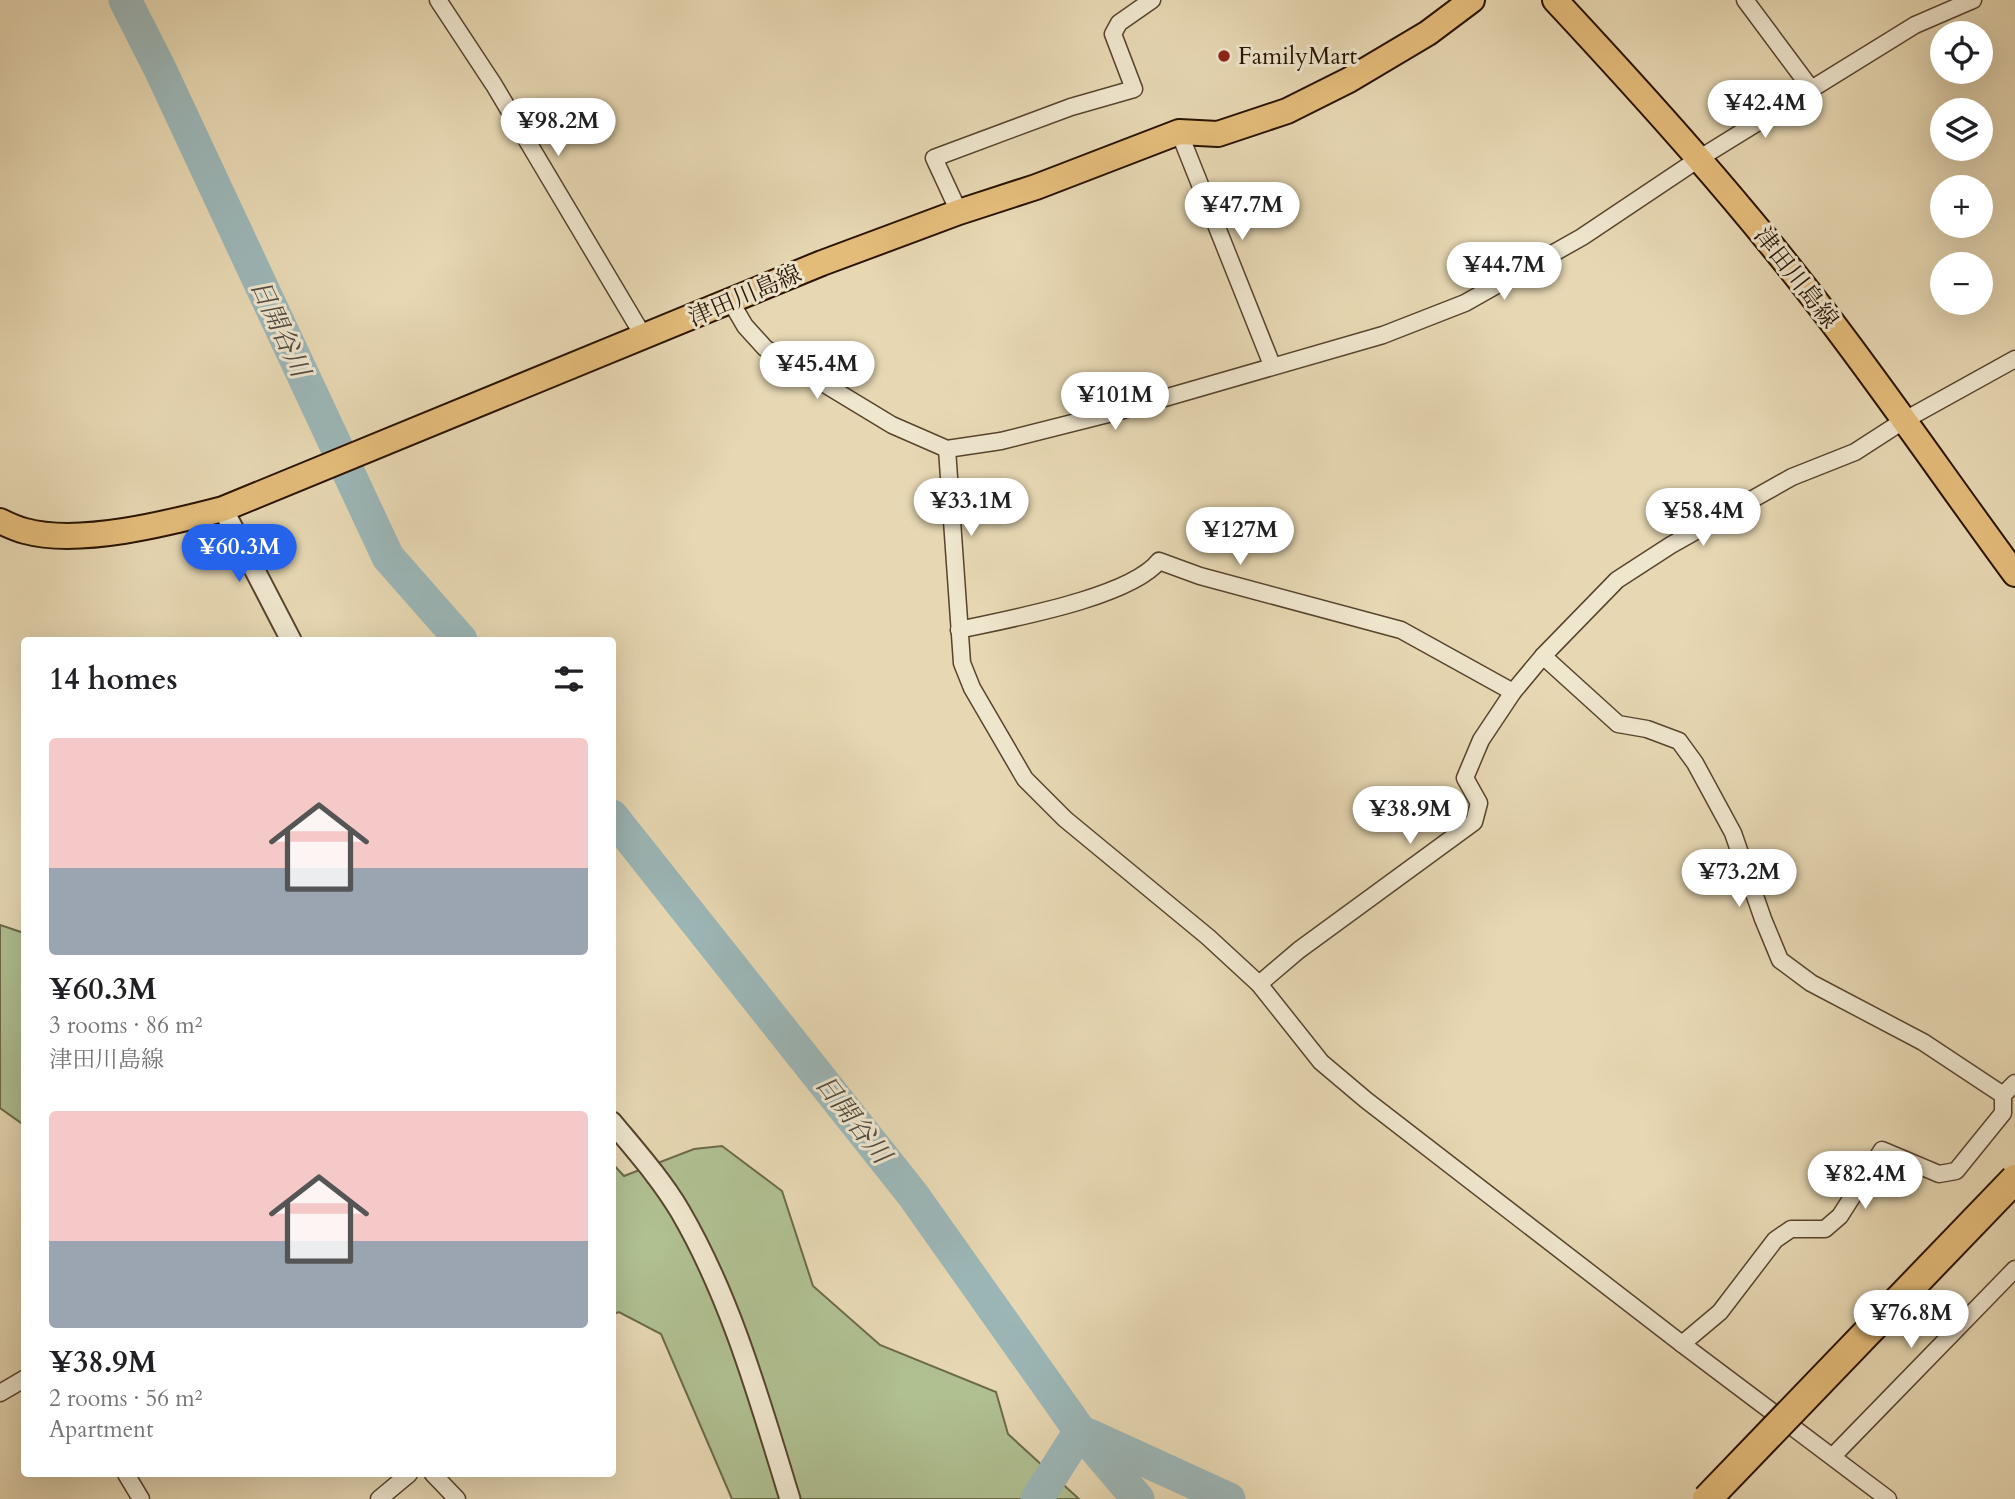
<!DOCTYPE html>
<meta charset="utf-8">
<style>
body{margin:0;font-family:Cardo,"Noto Serif JP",serif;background:#f2f2f2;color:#202124;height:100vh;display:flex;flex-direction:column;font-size:26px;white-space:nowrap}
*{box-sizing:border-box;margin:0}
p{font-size:23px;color:#757577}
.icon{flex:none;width:38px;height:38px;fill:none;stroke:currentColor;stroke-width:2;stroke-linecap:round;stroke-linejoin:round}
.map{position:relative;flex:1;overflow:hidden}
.side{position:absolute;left:21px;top:637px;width:595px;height:840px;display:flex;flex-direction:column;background:#fff;border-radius:7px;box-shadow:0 7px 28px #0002}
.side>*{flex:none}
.buttons{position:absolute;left:1930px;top:21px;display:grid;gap:14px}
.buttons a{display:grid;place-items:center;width:63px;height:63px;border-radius:50%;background:#fff;box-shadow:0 7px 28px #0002;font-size:35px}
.price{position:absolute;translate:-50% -60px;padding:0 16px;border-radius:24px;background:#fff;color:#222;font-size:23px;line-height:46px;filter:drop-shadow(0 2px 4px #0008)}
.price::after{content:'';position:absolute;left:50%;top:42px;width:21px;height:16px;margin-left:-10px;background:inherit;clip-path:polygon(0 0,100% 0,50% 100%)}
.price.on{background:#2563eb;color:#fff}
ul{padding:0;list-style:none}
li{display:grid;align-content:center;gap:14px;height:371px;padding:0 28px}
li span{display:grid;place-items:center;height:217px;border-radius:7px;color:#555}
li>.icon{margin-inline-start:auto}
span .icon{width:126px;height:126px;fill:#fffc;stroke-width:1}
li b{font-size:30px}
h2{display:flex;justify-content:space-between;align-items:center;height:84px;padding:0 28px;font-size:30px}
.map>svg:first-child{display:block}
.green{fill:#b0c091;stroke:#6c6a49;stroke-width:2}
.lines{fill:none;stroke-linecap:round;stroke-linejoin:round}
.river{stroke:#9cb7b8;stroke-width:33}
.minor-casing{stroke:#58442e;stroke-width:19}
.tertiary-casing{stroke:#58442e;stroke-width:23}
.primary-casing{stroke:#291301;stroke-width:28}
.minor{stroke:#efe6ce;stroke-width:16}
.tertiary{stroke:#efe6ce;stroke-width:19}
.primary{stroke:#e4bc7a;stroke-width:24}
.motorway-bridge-casing{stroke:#291301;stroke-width:32;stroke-linecap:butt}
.motorway-bridge{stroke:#e4bc7a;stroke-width:28}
.poi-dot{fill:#8f2418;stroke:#efe6ce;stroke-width:2.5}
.labels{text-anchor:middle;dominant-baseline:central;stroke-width:6;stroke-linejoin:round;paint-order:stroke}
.poi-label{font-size:24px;fill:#291301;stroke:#efe6ce;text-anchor:start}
.street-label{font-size:24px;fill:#291301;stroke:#efe6ce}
.water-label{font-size:26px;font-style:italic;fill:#514c41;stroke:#efe6ce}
</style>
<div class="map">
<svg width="2015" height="1499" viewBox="0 0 2015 1499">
<rect width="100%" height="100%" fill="#e7d8b3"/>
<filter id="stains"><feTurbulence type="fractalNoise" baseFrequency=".00286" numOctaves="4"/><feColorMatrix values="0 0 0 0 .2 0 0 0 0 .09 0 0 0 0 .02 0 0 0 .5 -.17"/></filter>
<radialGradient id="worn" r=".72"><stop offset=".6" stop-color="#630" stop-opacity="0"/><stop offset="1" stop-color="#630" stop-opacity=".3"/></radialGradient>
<g class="green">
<polygon points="0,925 24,933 24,1125 0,1108"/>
<polygon points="722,1146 782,1191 813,1286 880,1345 996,1392 1008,1434 1079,1499 732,1499 661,1334 619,1312 613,1314 612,1163 624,1176 694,1149"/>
</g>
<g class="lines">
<g class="river">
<polyline points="125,0 160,69 388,557 461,640"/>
<polyline points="612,816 913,1195 1080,1431 1138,1499"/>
<polyline points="1089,1435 1229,1499"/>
<polyline points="1037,1499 1080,1431"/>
</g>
<defs>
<g id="minor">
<polyline points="438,0 494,85 644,337"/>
<polyline points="1745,0 1812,90"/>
<polyline points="1179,132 1272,365"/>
<polyline points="959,212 934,158 1071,107 1134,89 1113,34 1119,23 1152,0"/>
<polyline points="731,302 745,326 765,348 892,425 947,449 1001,441 1116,412 1383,335 1465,303 1582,237 1700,158 1915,25 1973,0"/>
<polyline points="947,449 962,663 972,688 1025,779 1065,819 1208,937 1259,984 1321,1062 1366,1100 1682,1344 1888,1499"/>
<path d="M959,630C1008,619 1129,598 1159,561L1200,576L1401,630L1513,692"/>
<polyline points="1543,656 1618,724 1647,729 1679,741 1695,763 1733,833 1763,919 1780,960 1811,983 1923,1042 2003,1095"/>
<polyline points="1259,984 1299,950 1474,822 1479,803 1465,778 1481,740 1513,692 1543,656 1617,580 1671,545 1792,477 1855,452 1903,421 2015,359"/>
<polyline points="1682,1344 1720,1312 1775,1240 1791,1229 1825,1229 1840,1216 1882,1150 1939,1174 1956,1171 2003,1113 2003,1095 2015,1083"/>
<polyline points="0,1393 24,1379"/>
<polyline points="1833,1456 2015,1269"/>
<polyline points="126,1474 141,1499"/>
<polyline points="433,1474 457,1499"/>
<polyline points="379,1499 409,1474"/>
</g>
<g id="tertiary">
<polyline points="223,509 291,640"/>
<path d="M612,1122C636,1151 661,1179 680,1211C732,1300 760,1402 790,1499"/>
</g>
<g id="primary">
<path d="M1555,0C1649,101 1741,203 1825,313C1890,398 1951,487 2015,574"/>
<path d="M0,521C8,525 17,529 25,531C80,546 169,523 223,509L822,263L959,212L1036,187L1179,132L1218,134L1287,111L1349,80L1428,33L1472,0"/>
</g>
</defs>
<use href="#minor" class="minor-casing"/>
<use href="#tertiary" class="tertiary-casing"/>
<use href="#primary" class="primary-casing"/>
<use href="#minor" class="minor"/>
<use href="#tertiary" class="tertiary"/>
<use href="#primary" class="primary"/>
<defs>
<polyline id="motorway-bridge" points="1707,1499 2015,1179"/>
</defs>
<use href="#motorway-bridge" class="motorway-bridge-casing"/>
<use href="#motorway-bridge" class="motorway-bridge"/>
</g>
<circle class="poi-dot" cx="1224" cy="56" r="7"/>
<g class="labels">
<g class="poi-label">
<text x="1238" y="56">FamilyMart</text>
</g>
<g class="street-label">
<text transform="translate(1796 278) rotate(52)">津田川島線</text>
<text transform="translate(745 296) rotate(-23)">津田川島線</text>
</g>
<g class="water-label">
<text transform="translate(280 328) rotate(65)">日開谷川</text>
<text transform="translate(853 1119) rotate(52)">日開谷川</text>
</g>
</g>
<rect width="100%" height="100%" filter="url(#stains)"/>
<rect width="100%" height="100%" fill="url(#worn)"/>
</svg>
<div class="buttons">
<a><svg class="icon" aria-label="locate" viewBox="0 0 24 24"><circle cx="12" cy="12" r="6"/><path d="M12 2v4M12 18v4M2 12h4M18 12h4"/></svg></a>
<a><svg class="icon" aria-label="layers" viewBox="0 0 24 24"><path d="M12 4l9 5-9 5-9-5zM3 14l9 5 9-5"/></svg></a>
<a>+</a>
<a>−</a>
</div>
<b class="price" style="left:1765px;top:140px">¥42.4M</b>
<b class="price" style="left:558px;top:158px">¥98.2M</b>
<b class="price" style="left:1242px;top:242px">¥47.7M</b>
<b class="price" style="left:1504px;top:302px">¥44.7M</b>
<b class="price" style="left:817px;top:401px">¥45.4M</b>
<b class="price" style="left:1115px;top:432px">¥101M</b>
<b class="price" style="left:971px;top:538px">¥33.1M</b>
<b class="price" style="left:1703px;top:548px">¥58.4M</b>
<b class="price" style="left:1240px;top:567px">¥127M</b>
<b class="price on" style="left:239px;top:584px">¥60.3M</b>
<b class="price" style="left:1410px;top:846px">¥38.9M</b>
<b class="price" style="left:1739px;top:909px">¥73.2M</b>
<b class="price" style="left:1865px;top:1211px">¥82.4M</b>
<b class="price" style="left:1911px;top:1350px">¥76.8M</b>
<section class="side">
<h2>14 homes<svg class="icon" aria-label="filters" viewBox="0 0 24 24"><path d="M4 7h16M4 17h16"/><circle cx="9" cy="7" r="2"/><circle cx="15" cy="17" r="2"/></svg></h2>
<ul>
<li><span style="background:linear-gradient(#f6c9c9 60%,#9aa5b1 0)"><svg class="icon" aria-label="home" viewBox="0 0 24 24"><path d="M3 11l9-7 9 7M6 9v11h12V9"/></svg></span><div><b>¥60.3M</b><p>3 rooms · 86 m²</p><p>津田川島線</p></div></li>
<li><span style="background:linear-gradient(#f6c9c9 60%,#9aa5b1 0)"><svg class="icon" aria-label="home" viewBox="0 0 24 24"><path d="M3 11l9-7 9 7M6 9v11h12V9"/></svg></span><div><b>¥38.9M</b><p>2 rooms · 56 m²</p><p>Apartment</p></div></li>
</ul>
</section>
</div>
